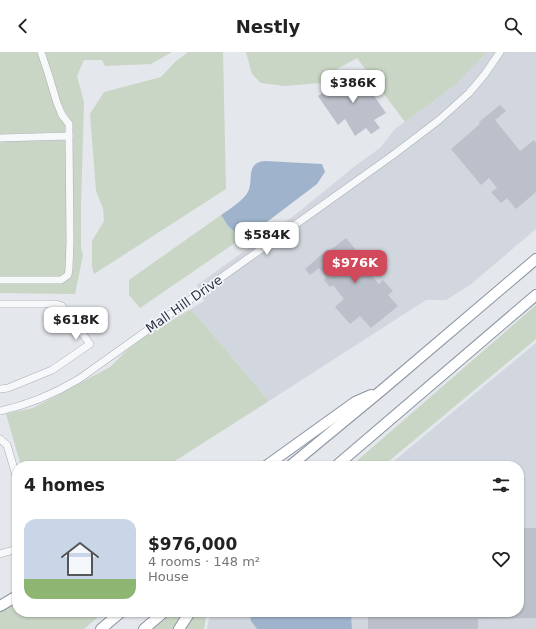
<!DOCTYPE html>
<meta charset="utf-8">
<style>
body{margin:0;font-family:"DejaVu Sans",sans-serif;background:#f2f2f2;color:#222;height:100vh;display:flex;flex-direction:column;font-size:15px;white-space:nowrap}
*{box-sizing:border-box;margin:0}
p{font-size:13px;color:#767676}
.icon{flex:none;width:22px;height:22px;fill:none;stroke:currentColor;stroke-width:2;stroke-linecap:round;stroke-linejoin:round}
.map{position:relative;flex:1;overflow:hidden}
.sheet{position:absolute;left:12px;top:409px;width:512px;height:156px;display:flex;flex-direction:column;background:#fff;border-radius:16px;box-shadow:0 1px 3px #0004}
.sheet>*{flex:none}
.price{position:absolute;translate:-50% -34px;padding:0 9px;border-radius:8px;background:#fff;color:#222;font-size:13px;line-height:26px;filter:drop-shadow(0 1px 2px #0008)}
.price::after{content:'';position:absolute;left:50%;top:24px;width:12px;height:9px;margin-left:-6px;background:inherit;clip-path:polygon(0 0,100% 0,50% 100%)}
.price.selected{background:#d1495b;color:#fff}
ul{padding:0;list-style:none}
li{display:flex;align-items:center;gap:12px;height:100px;padding:0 12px}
li span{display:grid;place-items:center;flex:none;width:112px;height:80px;border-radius:12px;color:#555}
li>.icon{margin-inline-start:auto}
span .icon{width:48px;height:48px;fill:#fffc;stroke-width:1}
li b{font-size:17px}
h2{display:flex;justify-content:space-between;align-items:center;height:48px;padding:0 12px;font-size:17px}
header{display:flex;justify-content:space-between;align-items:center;height:52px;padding:0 12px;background:#fff;font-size:18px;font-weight:800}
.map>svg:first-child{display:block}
.built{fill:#d2d6de}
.green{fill:#c9d6c5}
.water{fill:#9fb4cc}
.building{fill:#bbc0ca}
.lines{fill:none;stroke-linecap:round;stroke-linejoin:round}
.minor-casing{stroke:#a9aeb7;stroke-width:8}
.highway-casing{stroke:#8b94a3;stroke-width:12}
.minor{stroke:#f7f8fa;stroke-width:7}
.highway{stroke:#fff;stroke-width:10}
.labels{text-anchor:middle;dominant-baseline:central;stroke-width:3.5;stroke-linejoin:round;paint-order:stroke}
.street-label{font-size:13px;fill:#2b3445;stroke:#f4f6f9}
</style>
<header><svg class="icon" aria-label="back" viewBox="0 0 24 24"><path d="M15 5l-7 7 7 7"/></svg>Nestly<svg class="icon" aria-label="search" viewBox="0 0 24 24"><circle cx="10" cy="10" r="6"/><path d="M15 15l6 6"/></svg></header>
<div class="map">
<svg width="536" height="577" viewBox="0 0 536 577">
<rect width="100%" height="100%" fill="#e4e7ec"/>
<g class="built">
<polygon points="487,0 496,0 475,29 452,53 391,100 199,237 197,233 295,163 355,114 380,96 395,77 455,33"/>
<polygon points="504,0 536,0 536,177 470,233 446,248 426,248 269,349 191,257 204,249 202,243 441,71 456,58 480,34"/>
<polygon points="536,291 536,577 352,577 351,560 519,560 519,414 388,414"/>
<polygon points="214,560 249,560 251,569 257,577 207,577 209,566"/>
</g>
<g class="green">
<polygon points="0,0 38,0 54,52 60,65 66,73 66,80 0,82"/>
<polygon points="44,0 172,0 151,12 105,14 102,8 84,8 77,24 84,50 81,153 81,196 83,203 75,242 0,241 0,232 63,231 70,226 73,217 74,185 72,72 60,49 52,20"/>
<polygon points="188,0 223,0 226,137 94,222 92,215 92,189 104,169 103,156 96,139 90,62 104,40 161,25 175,10"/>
<polygon points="246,0 487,0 455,33 405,70 357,6 339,16 320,31 285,34 261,31 252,22"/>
<polygon points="66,88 67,189 65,221 60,224 0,225 0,91 2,89"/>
<polygon points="221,163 228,174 242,186 140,256 129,243 129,228"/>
<polygon points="536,253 536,287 383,414 351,414"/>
<polygon points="191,257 269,349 167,414 21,414 6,362 33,356 110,315 125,300 147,283"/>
<polygon points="17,549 17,560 104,560 84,577 0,577 0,559"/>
<polygon points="174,560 187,560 174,577 153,577"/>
<polygon points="195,560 210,560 206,565 204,577 183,577"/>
</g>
<g class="water">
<path d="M265,109L322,112L325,120L317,132L259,176L242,186L228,174L221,163C230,157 239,151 246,143C256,131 243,111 265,109Z"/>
<polygon points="249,560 351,560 352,577 257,577 251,569"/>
</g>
<g class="building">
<polygon points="356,18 386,61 374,68 380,76 371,82 366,76 355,84 345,67 338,73 318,44"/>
<polygon points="500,53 506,59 495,68 520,99 534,88 536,91 536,140 516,157 507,146 501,151 491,140 497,136 489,126 481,133 451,97 480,72 479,70"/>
<polygon points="346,186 375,221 372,224 379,232 383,228 393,239 388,243 398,254 371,276 360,264 350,272 335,255 344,247 333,233 330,235 324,228 326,226 319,216 310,223 305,217 328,197 329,199"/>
<polygon points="519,476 536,476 536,566 478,567 478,577 368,577 368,560 519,560"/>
</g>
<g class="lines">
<defs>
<g id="minor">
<polyline points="41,0 48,21 57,51 62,63 69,72 69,84"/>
<polyline points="0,86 69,84 70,189 69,217 68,223 61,228 0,228"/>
<polyline points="0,252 56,252 62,254 90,292 52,318 8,336 0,337"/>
<path d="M0,359C28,353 54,342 79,327L393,103L439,68L469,41L485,22L500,0"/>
<polyline points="0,387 7,393 17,427"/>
<polyline points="0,502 17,497"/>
</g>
<g id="highway">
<polyline points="266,414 355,350 371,343"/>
<polyline points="290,414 382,338 536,207"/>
<polyline points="336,414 536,243"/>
<polyline points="0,554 17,544"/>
<polyline points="101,577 121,560"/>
<polyline points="144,577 164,560"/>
<polyline points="179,577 190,560"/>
</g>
</defs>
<use href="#minor" class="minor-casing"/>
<use href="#highway" class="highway-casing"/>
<use href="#minor" class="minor"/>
<use href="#highway" class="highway"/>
</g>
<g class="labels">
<g class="street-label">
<text transform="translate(184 252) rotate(-35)">Mall Hill Drive</text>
</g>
</g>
</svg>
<b class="price" style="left:353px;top:52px">$386K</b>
<b class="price" style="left:267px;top:204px">$584K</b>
<b class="price selected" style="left:355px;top:232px">$976K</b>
<b class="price" style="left:76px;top:289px">$618K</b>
<section class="sheet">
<h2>4 homes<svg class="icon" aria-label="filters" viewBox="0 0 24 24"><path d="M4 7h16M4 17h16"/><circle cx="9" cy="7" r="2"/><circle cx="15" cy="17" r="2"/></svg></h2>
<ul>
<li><span style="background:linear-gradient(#c9d6e8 75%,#8fb573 0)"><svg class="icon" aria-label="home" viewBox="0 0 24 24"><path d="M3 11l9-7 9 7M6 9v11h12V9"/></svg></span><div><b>$976,000</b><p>4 rooms · 148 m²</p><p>House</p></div><svg class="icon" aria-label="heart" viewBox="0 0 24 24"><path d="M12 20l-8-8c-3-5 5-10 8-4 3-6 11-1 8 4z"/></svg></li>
</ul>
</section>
</div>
